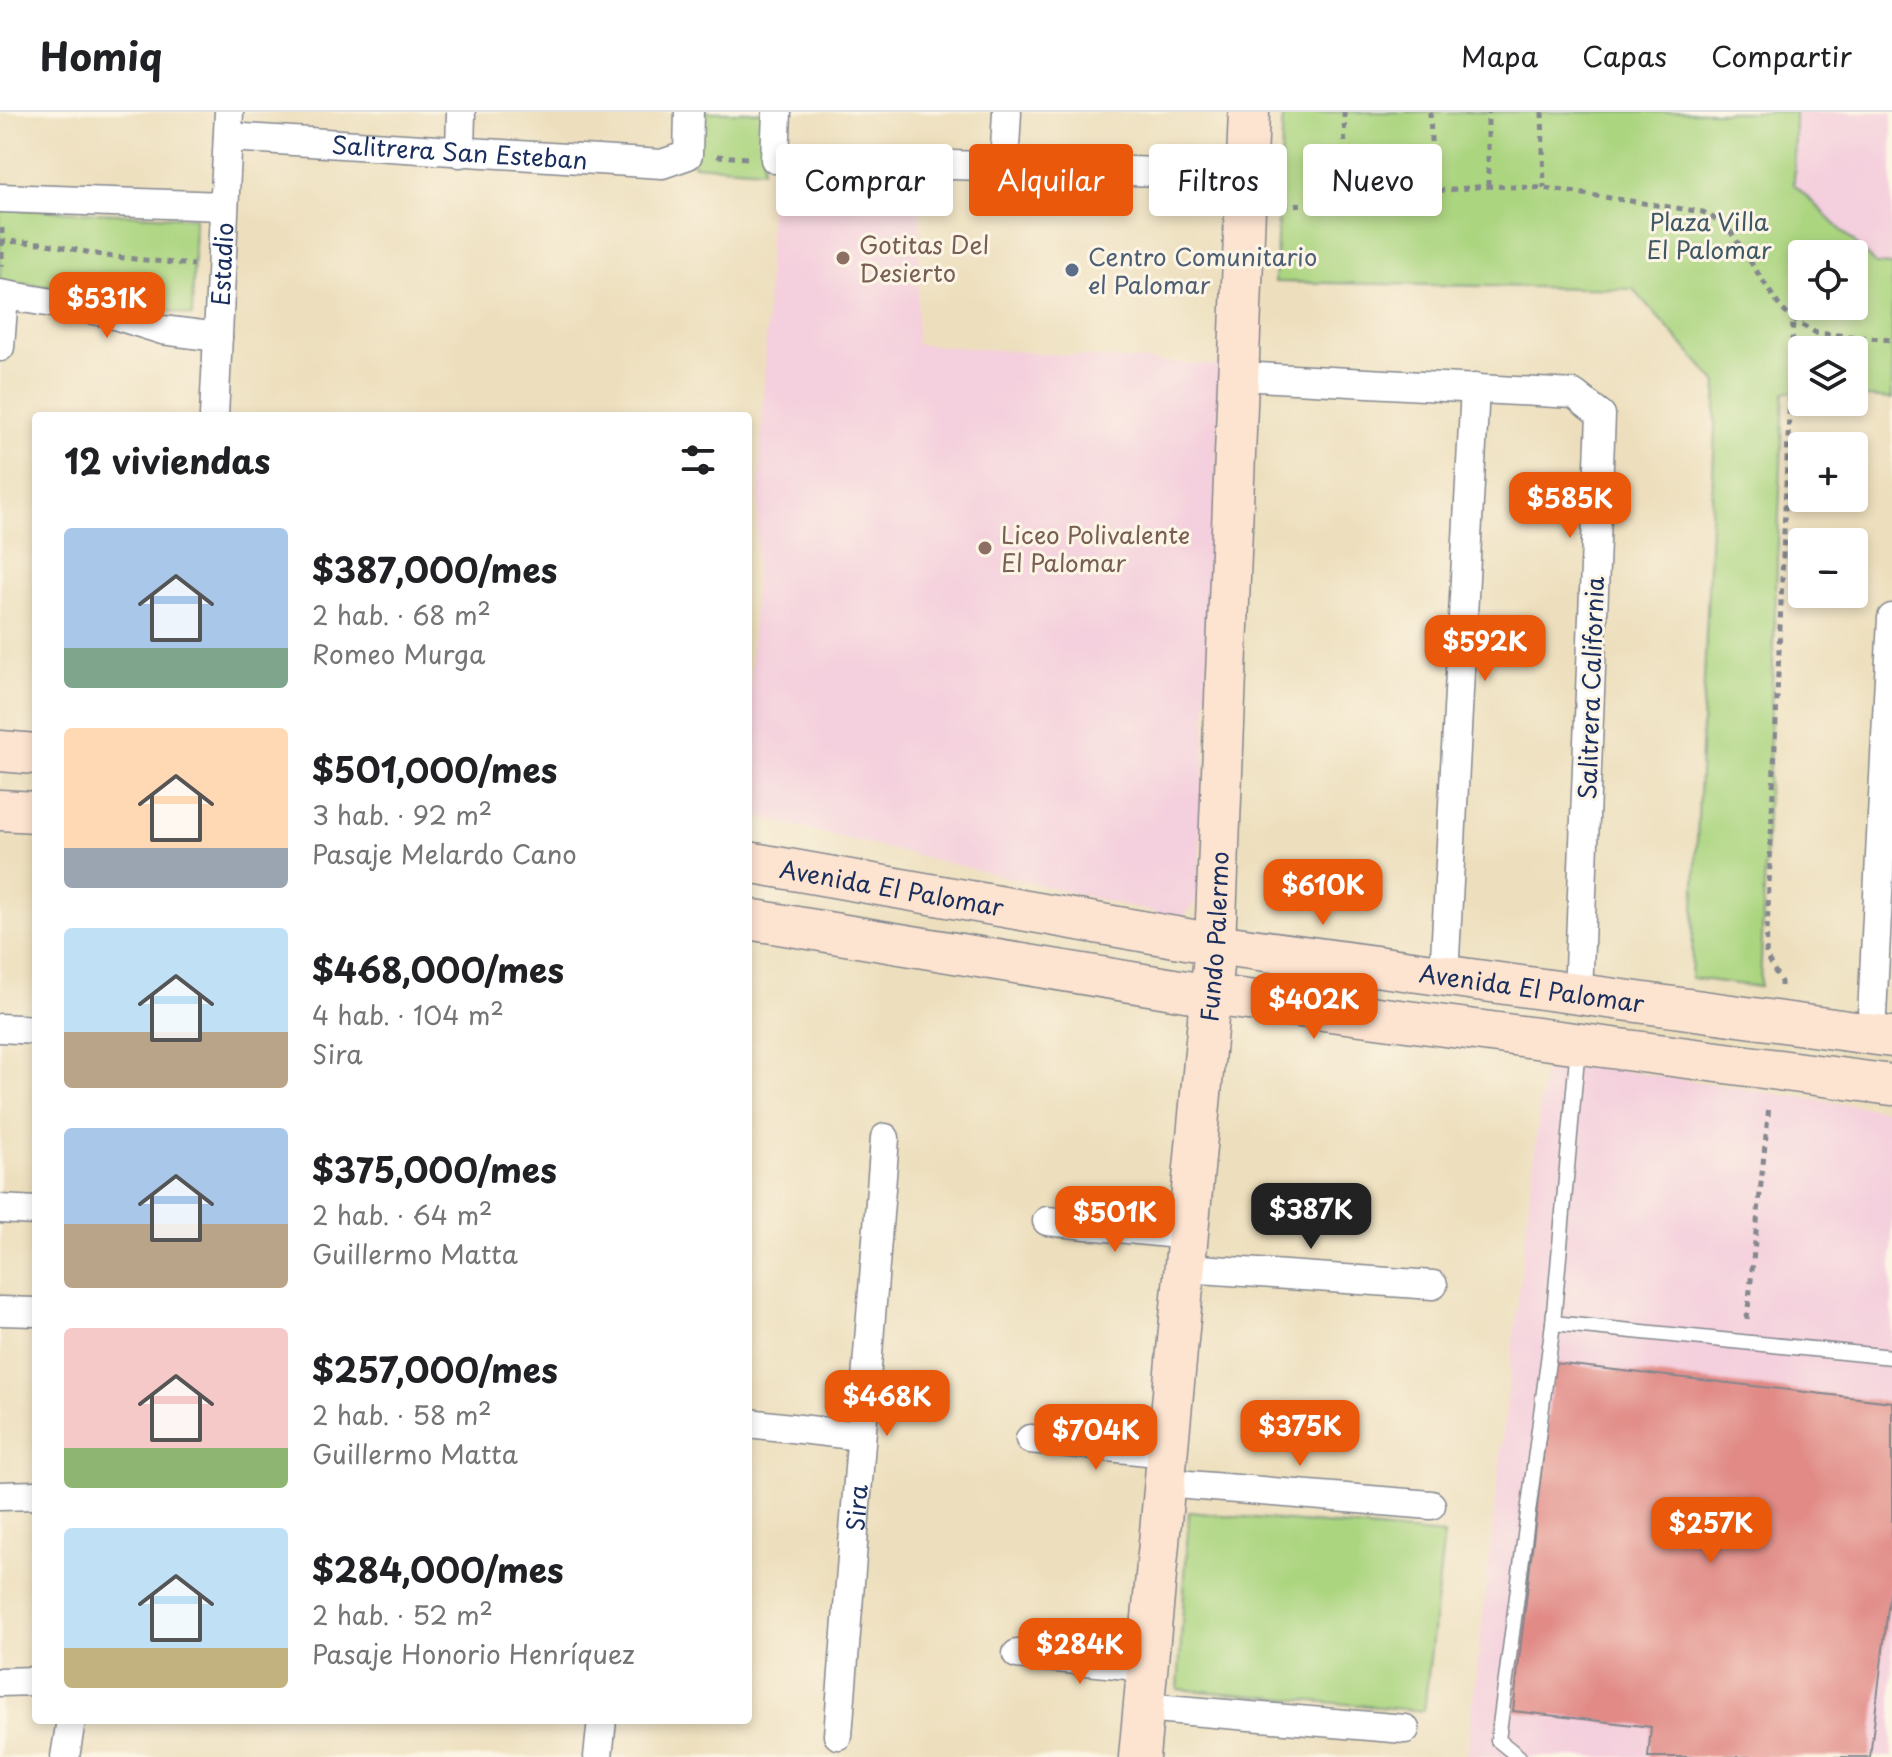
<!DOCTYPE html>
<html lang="es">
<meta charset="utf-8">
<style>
body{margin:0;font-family:"Playpen Sans",sans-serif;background:#f2f2f2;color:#202124;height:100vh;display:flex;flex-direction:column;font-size:30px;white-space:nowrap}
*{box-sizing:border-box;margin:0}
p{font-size:26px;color:#757577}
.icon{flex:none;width:44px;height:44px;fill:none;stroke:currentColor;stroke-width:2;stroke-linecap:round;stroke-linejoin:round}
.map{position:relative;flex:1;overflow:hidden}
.panel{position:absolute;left:32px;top:300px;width:720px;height:1312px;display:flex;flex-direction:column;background:#fff;border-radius:8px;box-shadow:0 4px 12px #0003}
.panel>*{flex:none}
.banner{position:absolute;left:776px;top:32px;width:760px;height:72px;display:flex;gap:16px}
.buttons{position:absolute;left:1788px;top:128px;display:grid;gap:16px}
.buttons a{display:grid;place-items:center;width:80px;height:80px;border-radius:8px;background:#fff;box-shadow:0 4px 12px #0003;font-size:40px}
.price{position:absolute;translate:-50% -68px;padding:0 18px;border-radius:16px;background:#ea580c;color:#fff;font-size:26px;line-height:52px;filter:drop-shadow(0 2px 4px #0008)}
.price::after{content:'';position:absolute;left:50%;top:48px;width:24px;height:18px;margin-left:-12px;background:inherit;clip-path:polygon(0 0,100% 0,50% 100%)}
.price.selected{background:#222;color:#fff}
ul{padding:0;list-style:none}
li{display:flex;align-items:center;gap:24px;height:200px;padding:0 32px}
li span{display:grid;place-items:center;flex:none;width:224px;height:160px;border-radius:8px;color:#555}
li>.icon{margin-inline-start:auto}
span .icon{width:96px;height:96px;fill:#fffc;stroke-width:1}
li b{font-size:34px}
h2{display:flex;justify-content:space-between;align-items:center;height:96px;padding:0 32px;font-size:34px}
.pill{padding:0 28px;border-radius:8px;background:#fff;box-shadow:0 4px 12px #0003;font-size:28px;line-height:72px}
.pill.selected{background:#ea580c;color:#fff}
header{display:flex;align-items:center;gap:48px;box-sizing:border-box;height:112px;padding:0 40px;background:#fff;border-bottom:2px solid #e0e0e0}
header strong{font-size:38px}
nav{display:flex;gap:44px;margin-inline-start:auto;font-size:28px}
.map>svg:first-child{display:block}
.built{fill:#f4cfdd}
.green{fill:#acd580;stroke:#64826f;stroke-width:2;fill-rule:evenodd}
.building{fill:#e18a86}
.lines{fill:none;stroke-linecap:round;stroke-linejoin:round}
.lane-casing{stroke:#84878e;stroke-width:17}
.street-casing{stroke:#84878e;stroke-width:31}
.secondary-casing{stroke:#84878e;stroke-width:43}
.path{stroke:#84878e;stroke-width:5;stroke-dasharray:6 6;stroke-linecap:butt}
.lane{stroke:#fff;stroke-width:14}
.street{stroke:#fff;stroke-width:28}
.secondary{stroke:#fde4d1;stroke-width:40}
.education-dot{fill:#8d6e63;stroke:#fcf5e5;stroke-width:3}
.service-dot{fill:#5c6f8a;stroke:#fcf5e5;stroke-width:3}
.labels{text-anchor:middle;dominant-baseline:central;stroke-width:6;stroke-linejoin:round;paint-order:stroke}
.street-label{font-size:24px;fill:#1b2f5e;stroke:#fcf5e5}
.park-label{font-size:24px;fill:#3f5866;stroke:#fcf5e5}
.education-label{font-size:24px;fill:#785e54;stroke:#fcf5e5;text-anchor:start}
.service-label{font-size:24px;fill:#4e5e75;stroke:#fcf5e5;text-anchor:start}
</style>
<header>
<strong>Homiq</strong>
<nav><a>Mapa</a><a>Capas</a><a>Compartir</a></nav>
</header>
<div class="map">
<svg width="1892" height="1645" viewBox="0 0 1892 1645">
<rect width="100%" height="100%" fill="#fcf5e5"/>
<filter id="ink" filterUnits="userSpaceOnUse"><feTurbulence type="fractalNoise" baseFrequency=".0125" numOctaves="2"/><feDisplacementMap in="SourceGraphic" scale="16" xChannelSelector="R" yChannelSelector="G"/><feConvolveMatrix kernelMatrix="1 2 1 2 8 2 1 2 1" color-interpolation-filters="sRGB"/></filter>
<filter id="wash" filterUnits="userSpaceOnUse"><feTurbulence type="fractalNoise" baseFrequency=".006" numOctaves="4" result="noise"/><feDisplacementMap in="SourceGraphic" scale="32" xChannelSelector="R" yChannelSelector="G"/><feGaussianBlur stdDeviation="1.8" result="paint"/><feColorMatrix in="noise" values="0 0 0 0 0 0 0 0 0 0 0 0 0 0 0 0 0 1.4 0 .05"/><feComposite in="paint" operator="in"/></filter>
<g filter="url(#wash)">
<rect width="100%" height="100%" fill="#eddfbd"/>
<g class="built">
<polygon points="1795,0 1892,0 1892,153 1876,152 1794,72"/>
<polygon points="771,54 922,68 916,232 1221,254 1198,787 1182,807 748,703 748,619 766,225"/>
<polygon points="1545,947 1892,999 1892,1645 1467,1645"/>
</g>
<g class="green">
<polygon points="696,0 765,0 763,58 693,53"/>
<path d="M1283,0H1795L1794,72L1876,152L1892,153V287L1854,284V238H1802V280H1784L1760,875L1691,866L1717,271L1633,177L1275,170ZM1854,142V194H1802V142Z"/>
<polygon points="0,96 195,106 192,204 72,178 0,169"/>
<polygon points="1189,1400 1444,1423 1424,1599 1178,1577"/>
</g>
<g id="blocks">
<polygon class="building" points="1554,1251 1892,1290 1892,1463 1870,1645 1648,1645 1651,1615 1513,1599"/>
</g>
</g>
<g filter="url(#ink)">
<use href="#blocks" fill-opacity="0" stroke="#84878e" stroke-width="2"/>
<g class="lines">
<defs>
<g id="lane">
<polyline points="1578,934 1553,1211 1892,1245"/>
<polyline points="1519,1645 1498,1628 1553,1211"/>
</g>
<g id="street">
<polyline points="777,0 775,47 1247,63"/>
<path id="s1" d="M228,25L662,52L688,43L689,0"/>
<polyline points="460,41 461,0"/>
<polyline points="1004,55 1007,0"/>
<polyline points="0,86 224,94"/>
<polyline points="0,182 105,200 162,218 218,225"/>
<polyline points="0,235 4,183"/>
<polyline points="1239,264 1574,282 1601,303 1578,882"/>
<path id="s2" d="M214,304L229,0"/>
<polyline points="1444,864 1475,276"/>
<polyline points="0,916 36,918"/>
<polyline points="1871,923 1892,506"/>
<polyline points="0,1097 36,1099"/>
<polyline points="1047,1109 1188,1123"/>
<polyline points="1185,1156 1433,1173"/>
<polyline points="0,1199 36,1200"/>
<polyline points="748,1311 861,1324"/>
<polyline points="1030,1327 1167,1341"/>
<polyline points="1164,1371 1431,1393"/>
<polyline points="0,1384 36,1383"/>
<polyline points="1017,1542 1147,1555"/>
<polyline points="0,1570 36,1569"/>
<polyline points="1143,1595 1405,1617"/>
<path id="s3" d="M838,1623L885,1026"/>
<polyline points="65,1645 71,1608"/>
<polyline points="598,1645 602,1608"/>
</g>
<g id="secondary">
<polyline points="0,639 36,642"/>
<polyline points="0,698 36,700"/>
<path id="s4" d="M748,750L1215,832L1892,925"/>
<polyline points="748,807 1210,883 1892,973"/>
<path id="s5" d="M1139,1645L1215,832L1249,0"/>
</g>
</defs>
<use href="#lane" class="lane-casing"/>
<use href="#street" class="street-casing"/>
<use href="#secondary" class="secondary-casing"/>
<g class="path">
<polyline points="1344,0 1346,88"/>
<polyline points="1430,0 1433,79"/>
<polyline points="1542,0 1544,76"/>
<polyline points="717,44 747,46"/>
<polyline points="1488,74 1488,0"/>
<polyline points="1283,94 1488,74 1544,76 1703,100 1727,114 1780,195 1793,208 1816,221 1892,228"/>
<polyline points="2,116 2,154"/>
<polyline points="0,129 43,131 106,144 193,153"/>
<polyline points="1781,874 1781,870 1766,844 1793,208"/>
<polyline points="1747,1207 1769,994"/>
</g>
<use href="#lane" class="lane"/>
<use href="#street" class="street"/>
<use href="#secondary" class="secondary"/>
</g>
</g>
<g class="education-dot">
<circle cx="843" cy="146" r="8"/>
<circle cx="985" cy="436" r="8"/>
</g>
<circle class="service-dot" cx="1072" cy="158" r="8"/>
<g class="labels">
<g class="street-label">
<text stroke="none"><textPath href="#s1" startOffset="232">Salitrera San Esteban</textPath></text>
<text stroke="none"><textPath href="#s2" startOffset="152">Estadio</textPath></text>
<text transform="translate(1590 576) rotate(-88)">Salitrera California</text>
<text stroke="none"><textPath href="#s4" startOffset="146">Avenida El Palomar</textPath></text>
<text stroke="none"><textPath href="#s5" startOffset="824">Fundo Palermo</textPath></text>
<text stroke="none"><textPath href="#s4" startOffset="794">Avenida El Palomar</textPath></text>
<text stroke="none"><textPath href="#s3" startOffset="228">Sira</textPath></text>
</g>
<g class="park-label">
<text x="1709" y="109">Plaza Villa<tspan x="1709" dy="28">El Palomar</tspan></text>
</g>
<g class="education-label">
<text x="859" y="132">Gotitas Del<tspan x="859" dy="28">Desierto</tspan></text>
<text x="1001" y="422">Liceo Polivalente<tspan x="1001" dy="28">El Palomar</tspan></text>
</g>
<g class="service-label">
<text x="1088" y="144">Centro Comunitario<tspan x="1088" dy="28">el Palomar</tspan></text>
</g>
</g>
</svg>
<div class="buttons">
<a><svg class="icon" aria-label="locate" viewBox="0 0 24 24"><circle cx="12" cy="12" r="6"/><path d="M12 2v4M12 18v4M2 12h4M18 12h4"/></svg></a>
<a><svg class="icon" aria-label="layers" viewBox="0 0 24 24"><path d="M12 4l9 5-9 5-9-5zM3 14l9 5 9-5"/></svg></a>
<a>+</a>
<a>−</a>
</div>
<b class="price" style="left:107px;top:228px">$531K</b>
<b class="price" style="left:1570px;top:428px">$585K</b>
<b class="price" style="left:1485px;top:571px">$592K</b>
<b class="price" style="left:1323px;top:815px">$610K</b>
<b class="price" style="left:1314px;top:929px">$402K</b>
<b class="price selected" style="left:1311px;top:1139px">$387K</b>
<b class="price" style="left:1115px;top:1142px">$501K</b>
<b class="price" style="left:887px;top:1326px">$468K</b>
<b class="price" style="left:1300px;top:1356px">$375K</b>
<b class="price" style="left:1096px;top:1360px">$704K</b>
<b class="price" style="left:1711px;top:1453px">$257K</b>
<b class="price" style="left:1080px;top:1574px">$284K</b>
<div class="banner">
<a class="pill">Comprar</a>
<a class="pill selected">Alquilar</a>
<a class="pill">Filtros</a>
<a class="pill">Nuevo</a>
</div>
<section class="panel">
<h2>12 viviendas<svg class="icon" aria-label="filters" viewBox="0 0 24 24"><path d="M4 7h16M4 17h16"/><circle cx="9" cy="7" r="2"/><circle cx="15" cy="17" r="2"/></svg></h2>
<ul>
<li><span style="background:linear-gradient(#a9c7e8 75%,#7fa58c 0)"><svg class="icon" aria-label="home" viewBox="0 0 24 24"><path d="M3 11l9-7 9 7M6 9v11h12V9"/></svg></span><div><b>$387,000/mes</b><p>2 hab. · 68 m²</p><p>Romeo Murga</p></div></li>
<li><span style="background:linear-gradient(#ffd9b3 75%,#9aa5b1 0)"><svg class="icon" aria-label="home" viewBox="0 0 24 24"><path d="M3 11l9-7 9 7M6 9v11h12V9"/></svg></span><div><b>$501,000/mes</b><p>3 hab. · 92 m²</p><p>Pasaje Melardo Cano</p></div></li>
<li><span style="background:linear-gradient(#bfe0f5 65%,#b9a48a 0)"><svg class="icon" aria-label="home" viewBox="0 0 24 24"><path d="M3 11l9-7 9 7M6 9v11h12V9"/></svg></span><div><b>$468,000/mes</b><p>4 hab. · 104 m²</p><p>Sira</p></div></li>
<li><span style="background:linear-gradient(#a9c7e8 60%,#b9a48a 0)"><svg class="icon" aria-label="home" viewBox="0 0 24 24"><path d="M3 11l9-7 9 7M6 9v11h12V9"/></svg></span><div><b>$375,000/mes</b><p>2 hab. · 64 m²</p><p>Guillermo Matta</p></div></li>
<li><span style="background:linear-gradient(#f6c9c9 75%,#8fb573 0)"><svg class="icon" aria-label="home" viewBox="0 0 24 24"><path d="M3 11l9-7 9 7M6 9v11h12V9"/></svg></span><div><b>$257,000/mes</b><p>2 hab. · 58 m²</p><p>Guillermo Matta</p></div></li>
<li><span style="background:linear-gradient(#bfe0f5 75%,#c2b280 0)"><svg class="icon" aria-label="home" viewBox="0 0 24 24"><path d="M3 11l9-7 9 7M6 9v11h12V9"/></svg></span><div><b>$284,000/mes</b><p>2 hab. · 52 m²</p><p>Pasaje Honorio Henríquez</p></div></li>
</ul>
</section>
</div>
